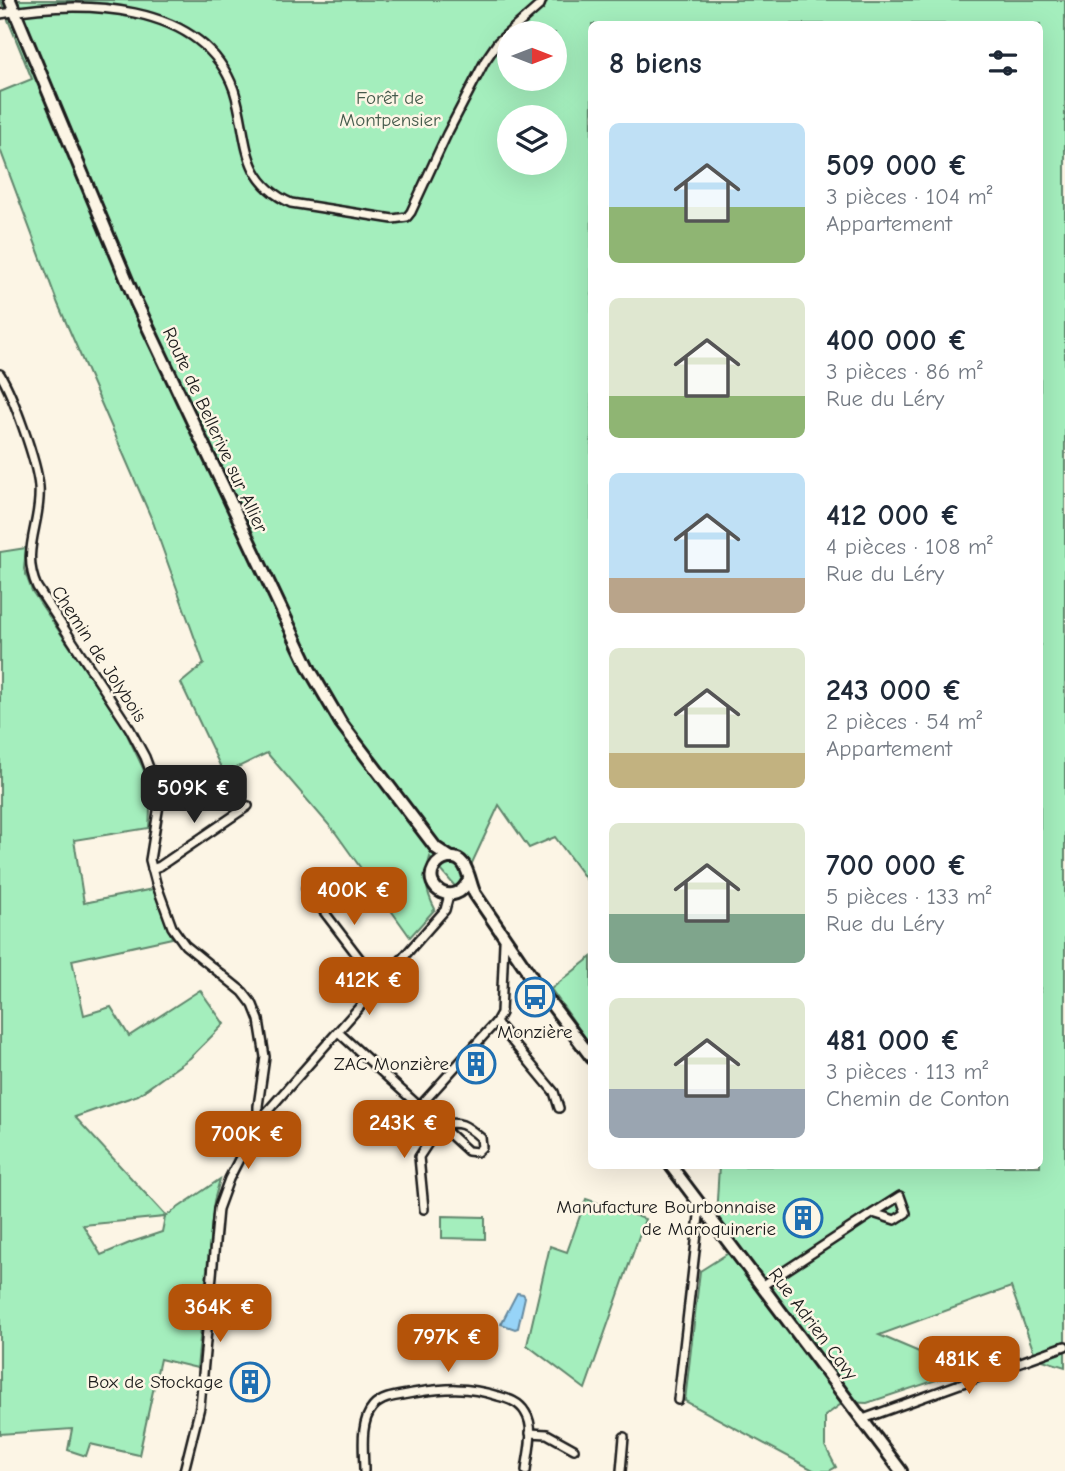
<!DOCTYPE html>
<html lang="fr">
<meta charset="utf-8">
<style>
body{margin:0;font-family:"Comic Neue",sans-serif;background:#f6f6f7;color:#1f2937;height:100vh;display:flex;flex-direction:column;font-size:26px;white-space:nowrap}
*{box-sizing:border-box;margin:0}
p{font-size:23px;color:#747a83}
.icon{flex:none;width:38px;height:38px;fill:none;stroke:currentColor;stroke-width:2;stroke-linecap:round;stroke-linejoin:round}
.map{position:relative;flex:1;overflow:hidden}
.panel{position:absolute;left:588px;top:21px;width:455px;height:1148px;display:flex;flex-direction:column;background:#fff;border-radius:10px;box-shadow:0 7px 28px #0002}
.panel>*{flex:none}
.needle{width:46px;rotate:90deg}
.tools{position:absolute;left:497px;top:21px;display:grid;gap:14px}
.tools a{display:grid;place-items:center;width:70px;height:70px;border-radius:50%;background:#fff;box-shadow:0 7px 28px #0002;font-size:35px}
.price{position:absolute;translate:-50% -60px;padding:0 16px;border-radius:14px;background:#b45309;color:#fff;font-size:23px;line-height:46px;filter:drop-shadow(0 2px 4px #0008)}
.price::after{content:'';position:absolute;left:50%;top:42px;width:21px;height:16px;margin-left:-10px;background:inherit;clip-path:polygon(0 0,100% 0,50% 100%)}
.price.current{background:#222;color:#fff}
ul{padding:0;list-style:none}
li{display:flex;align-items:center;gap:21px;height:175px;padding:0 21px}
li span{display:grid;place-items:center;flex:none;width:196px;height:140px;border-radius:10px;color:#555}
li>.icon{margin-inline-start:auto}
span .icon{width:84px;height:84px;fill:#fffc;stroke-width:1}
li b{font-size:30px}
h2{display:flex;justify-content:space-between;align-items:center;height:84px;padding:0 21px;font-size:30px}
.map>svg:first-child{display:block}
.green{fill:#a4eebd;stroke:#60856c;stroke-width:2;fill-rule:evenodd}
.water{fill:#97d4f8;stroke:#668aa0;stroke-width:2}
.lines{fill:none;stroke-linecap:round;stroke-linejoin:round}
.minor-casing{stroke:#1c1c1c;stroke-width:12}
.secondary-casing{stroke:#1c1c1c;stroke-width:16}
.minor{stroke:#fcf5e5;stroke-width:7}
.secondary{stroke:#fcf5e5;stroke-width:10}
.labels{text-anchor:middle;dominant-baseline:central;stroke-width:5;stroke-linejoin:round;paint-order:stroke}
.park-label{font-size:19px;fill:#455b4c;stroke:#fcf5e5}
.street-label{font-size:19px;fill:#1c1c1c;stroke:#fcf5e5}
.poi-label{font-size:19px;fill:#1c1c1c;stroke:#fcf5e5;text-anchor:end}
</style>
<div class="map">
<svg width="1065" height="1471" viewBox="0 0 1065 1471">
<rect width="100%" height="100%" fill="#fcf5e5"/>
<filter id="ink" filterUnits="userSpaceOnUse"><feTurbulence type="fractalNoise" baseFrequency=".0143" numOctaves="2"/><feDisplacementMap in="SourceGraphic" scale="14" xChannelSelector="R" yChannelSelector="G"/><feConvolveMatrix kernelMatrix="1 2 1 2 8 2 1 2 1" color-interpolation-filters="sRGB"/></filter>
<g filter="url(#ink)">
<g class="green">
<path d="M0,0H1065V1367L1036,1358L1011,1287L879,1335L964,1371L867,1403L844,1402L825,1416V1446L836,1467L829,1471H815L685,1401L700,1271L730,1252L715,1234L719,1166H1040V24H592L591,886L555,837L529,848L499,805L459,891L430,857C424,877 425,890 435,909L410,937L335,832L267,753L224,774L181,683L204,664L153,522L58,304L0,149V92L32,79ZM509,33H555V79H509ZM509,117H555V163H509Z"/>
<path d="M26,548L24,569L32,591L122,724L143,768L151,791L149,828L74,840L84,903L153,889L172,938L72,960L84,1015L111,1007L129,1036L200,990L224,1024L190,1058L138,1095L75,1117L166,1216L220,1179L214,1201L197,1368L160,1359L139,1455L90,1444L86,1456L68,1450L72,1429L0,1434V552ZM165,1217L162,1232L132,1242L101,1255L83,1225Z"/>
<polygon points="591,957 591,1046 551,989"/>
<polygon points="586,1199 645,1219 585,1389 527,1345 550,1246 567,1252"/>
<polygon points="442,1216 485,1217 485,1239 442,1238"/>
</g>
<polygon class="water" points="517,1293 523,1294 525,1297 518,1328 515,1329 501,1324"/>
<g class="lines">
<defs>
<g id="minor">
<path d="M0,14C79,0 202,0 234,90C249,136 238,179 291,203L393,219L407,217L411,212L447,134L485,61L498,42L540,5L542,0"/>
<path d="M0,374C13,395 37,462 39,487C42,523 20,550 37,587L130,729L145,757L154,781L159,805L150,860L156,883L172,927L185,945L243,992L253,1005L259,1020L265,1057L258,1106V1122"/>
<polyline points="152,869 160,866 248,806"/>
<polyline points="306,888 379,984"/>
<polyline points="496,1022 554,1092 559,1108"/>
<path d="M338,1032L468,1151L477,1152L482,1147L481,1138C466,1125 460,1120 440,1125"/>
<polyline points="420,1106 496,1022 501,1013 504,942"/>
<polyline points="424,1209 419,1157 440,1125"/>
<polyline points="762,1286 864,1219 900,1196 906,1213 895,1220 873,1213"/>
<polyline points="678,1400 700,1207"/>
<polyline points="863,1419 1065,1346"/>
<polyline points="530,1433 547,1434 574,1449"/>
<polyline points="184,1471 200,1407 218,1209 229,1179 258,1122 445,910 449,895"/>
<path d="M364,1471C364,1452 359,1423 373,1407C383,1396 399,1396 413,1393C446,1388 466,1386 498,1396C509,1399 519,1402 525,1412C536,1428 528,1453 526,1471"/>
<polyline points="621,1471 624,1437"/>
</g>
<g id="secondary">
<polyline points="10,0 136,302 310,670 341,723 436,848 451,858"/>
<path d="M468,881C456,908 422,889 434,868C437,863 442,859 448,858C469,855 468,881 475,894L531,976"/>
<polyline points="527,972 592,1058"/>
<polyline points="671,1166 901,1471"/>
</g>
</defs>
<use href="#minor" class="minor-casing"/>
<use href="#secondary" class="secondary-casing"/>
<use href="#minor" class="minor"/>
<use href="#secondary" class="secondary"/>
</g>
</g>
<defs>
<symbol id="bus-ring" viewBox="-11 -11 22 22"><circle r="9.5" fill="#fcf5e5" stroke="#1f6fb2" stroke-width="1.5"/><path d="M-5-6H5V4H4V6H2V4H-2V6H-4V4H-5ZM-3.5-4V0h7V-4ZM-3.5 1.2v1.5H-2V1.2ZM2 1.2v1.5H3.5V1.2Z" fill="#1f6fb2"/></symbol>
<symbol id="building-ring" viewBox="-11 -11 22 22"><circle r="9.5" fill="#fcf5e5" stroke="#1f6fb2" stroke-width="1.5"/><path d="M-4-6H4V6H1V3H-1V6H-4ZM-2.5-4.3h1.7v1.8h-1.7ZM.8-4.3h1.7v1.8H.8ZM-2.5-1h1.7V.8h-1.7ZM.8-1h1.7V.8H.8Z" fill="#1f6fb2"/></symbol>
</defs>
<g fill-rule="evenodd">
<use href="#bus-ring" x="513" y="975" width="44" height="44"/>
<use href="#building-ring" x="454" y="1042" width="44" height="44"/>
<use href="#building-ring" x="781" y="1196" width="44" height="44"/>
<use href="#building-ring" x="228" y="1360" width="44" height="44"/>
</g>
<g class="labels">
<g class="park-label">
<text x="390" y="98">Forêt de<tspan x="390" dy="22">Montpensier</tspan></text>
</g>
<g class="street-label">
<text transform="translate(215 430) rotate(65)">Route de Bellerive sur Allier</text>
<text transform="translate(99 654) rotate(57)">Chemin de Jolybois</text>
<text transform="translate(813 1324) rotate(53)">Rue Adrien Cavy</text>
</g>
<g class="poi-label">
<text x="535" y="1032" text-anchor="middle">Monzière</text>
<text x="449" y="1064">ZAC Monzière</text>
<text x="776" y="1207">Manufacture Bourbonnaise<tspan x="776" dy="22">de Maroquinerie</tspan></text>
<text x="223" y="1382">Box de Stockage</text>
</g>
</g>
</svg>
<div class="tools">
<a><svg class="needle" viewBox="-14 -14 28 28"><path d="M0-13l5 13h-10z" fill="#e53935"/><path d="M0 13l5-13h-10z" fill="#747a83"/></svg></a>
<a><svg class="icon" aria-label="layers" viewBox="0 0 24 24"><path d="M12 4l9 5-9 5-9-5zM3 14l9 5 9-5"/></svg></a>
</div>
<b class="price current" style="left:194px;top:825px">509K €</b>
<b class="price" style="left:354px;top:927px">400K €</b>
<b class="price" style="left:369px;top:1017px">412K €</b>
<b class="price" style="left:404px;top:1160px">243K €</b>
<b class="price" style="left:248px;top:1171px">700K €</b>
<b class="price" style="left:220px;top:1344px">364K €</b>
<b class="price" style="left:448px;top:1374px">797K €</b>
<b class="price" style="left:969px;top:1396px">481K €</b>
<section class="panel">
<h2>8 biens<svg class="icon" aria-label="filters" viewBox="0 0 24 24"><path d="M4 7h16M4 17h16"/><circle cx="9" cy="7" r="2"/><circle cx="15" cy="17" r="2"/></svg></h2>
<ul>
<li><span style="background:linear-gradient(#bfe0f5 60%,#8fb573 0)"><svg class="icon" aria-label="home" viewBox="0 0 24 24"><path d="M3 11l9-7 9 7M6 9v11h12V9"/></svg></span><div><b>509 000 €</b><p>3 pièces · 104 m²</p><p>Appartement</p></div></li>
<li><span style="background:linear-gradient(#dfe7d0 70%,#8fb573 0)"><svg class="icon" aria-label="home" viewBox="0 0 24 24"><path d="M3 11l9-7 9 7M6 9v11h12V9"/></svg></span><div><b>400 000 €</b><p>3 pièces · 86 m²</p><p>Rue du Léry</p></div></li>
<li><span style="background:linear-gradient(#bfe0f5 75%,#b9a48a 0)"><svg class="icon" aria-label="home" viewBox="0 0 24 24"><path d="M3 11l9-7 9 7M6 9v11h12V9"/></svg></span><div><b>412 000 €</b><p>4 pièces · 108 m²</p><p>Rue du Léry</p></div></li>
<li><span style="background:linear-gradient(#dfe7d0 75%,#c2b280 0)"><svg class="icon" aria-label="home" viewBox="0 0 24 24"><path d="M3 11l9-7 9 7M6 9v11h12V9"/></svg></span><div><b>243 000 €</b><p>2 pièces · 54 m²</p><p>Appartement</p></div></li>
<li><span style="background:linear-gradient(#dfe7d0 65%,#7fa58c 0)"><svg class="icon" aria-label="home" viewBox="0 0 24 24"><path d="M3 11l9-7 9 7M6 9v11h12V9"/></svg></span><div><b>700 000 €</b><p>5 pièces · 133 m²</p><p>Rue du Léry</p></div></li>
<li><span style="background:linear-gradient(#dfe7d0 65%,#9aa5b1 0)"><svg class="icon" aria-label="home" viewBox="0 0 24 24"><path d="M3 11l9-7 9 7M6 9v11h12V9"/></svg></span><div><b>481 000 €</b><p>3 pièces · 113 m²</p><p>Chemin de Conton</p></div></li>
</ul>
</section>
</div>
